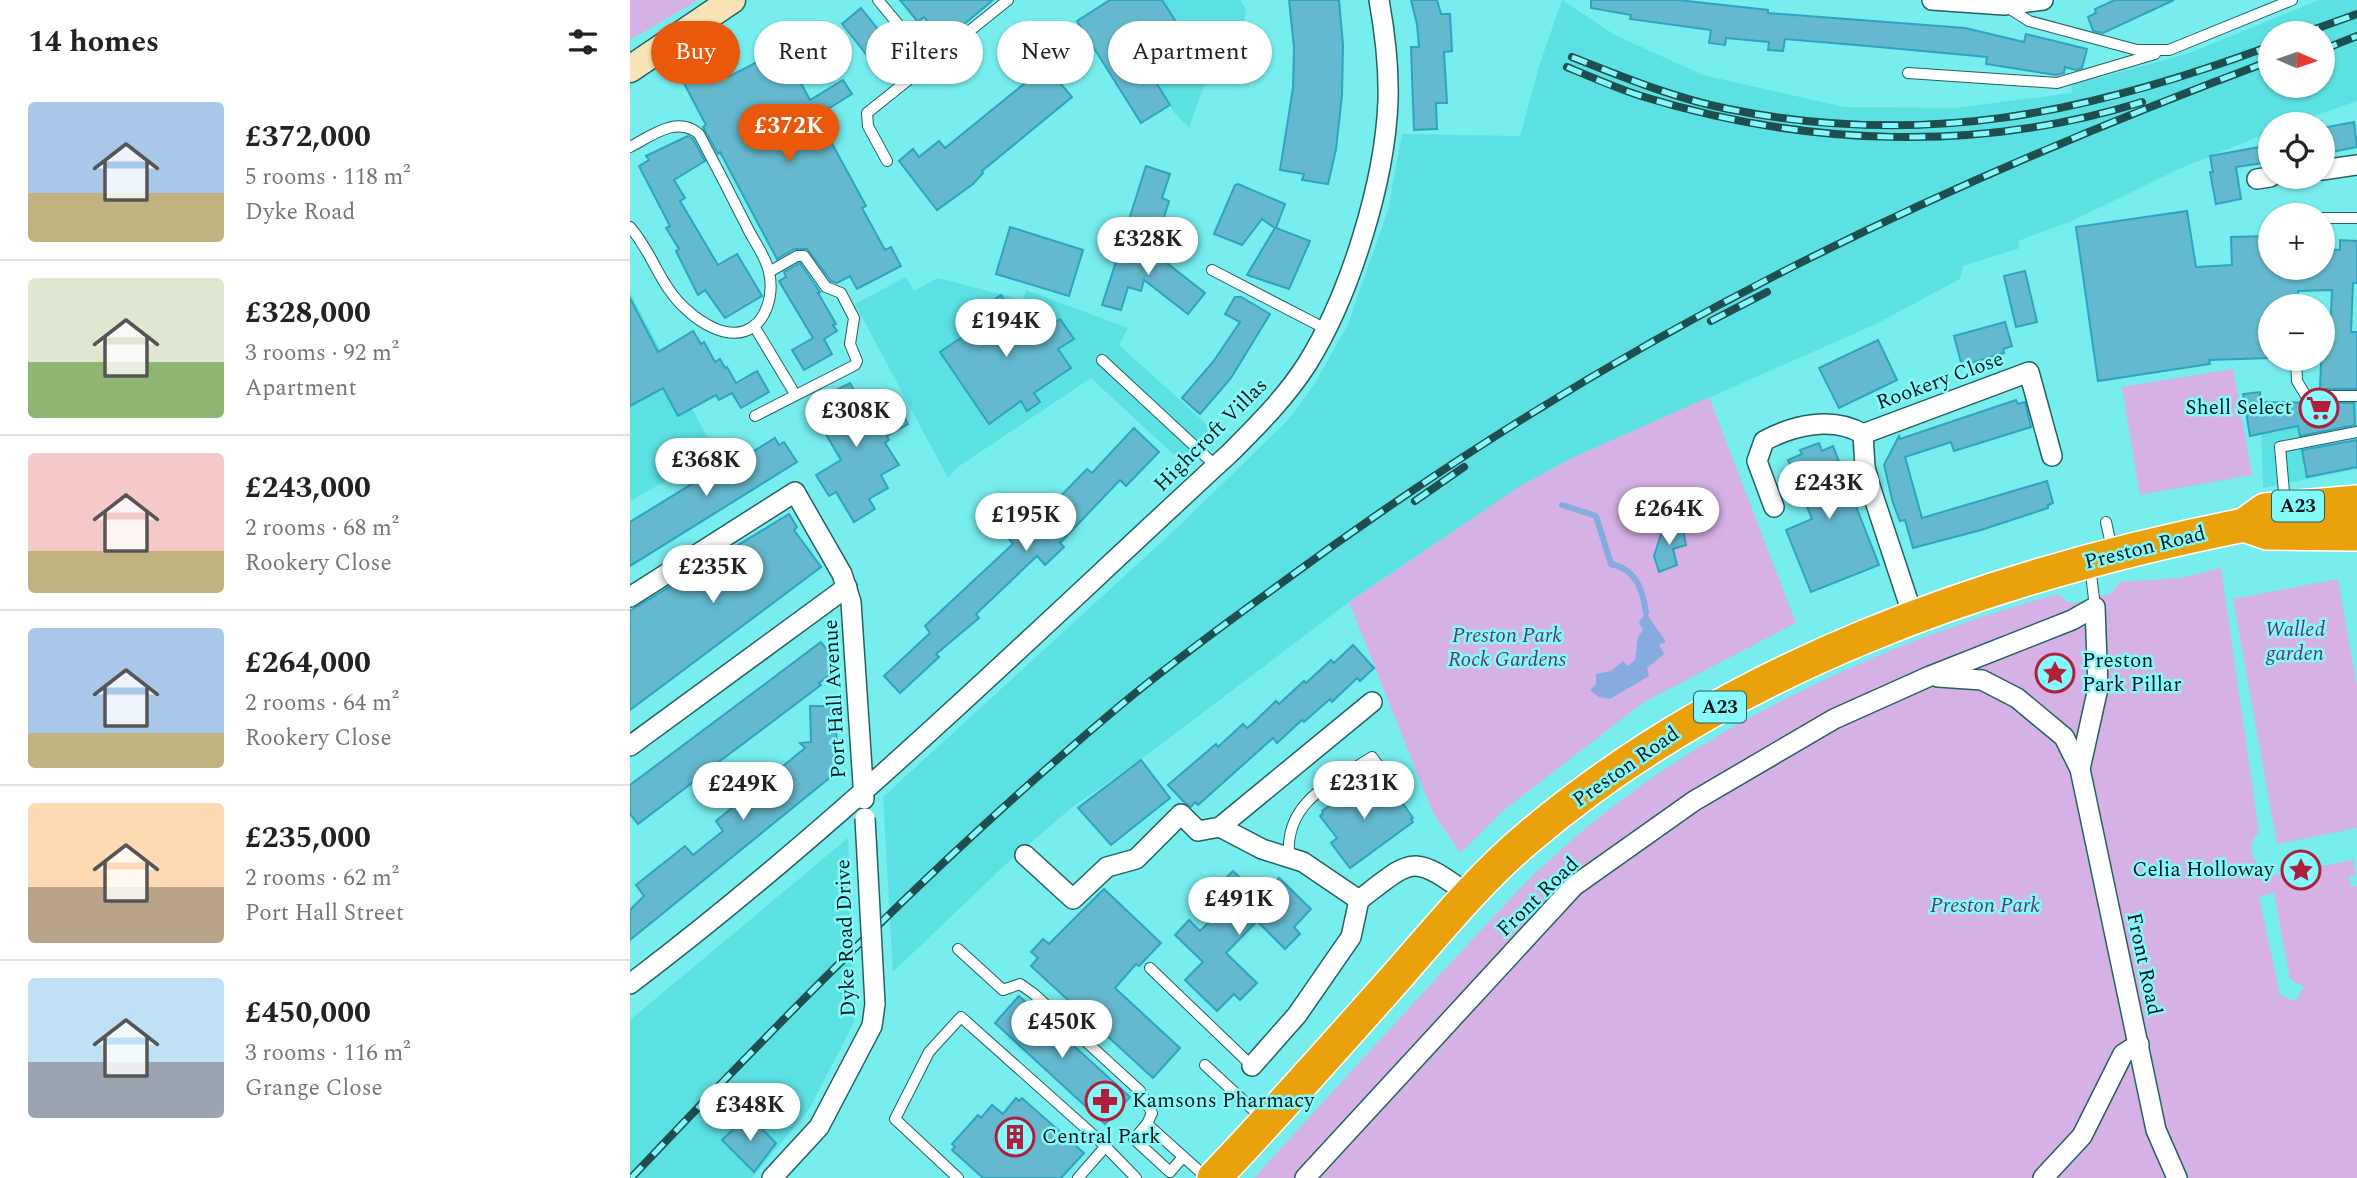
<!DOCTYPE html>
<meta charset="utf-8">
<style>
body{margin:0;font-family:Spectral,serif;background:#f6f6f6;color:#222;height:100vh;display:flex;flex-direction:column;font-size:26px;white-space:nowrap}
*{box-sizing:border-box;margin:0}
p{font-size:23px;color:#767676}
.icon{flex:none;width:38px;height:38px;fill:none;stroke:currentColor;stroke-width:2;stroke-linecap:round;stroke-linejoin:round}
.map{position:relative;flex:1;overflow:hidden}
.sheet{display:flex;flex-direction:column;background:#fff;width:630px}
.sheet>*{flex:none}
.top-card{position:absolute;left:21px;top:21px;width:665px;height:63px;display:flex;gap:14px}
.needle{width:46px;rotate:92deg}
.buttons{position:absolute;left:1628px;top:21px;display:grid;gap:14px}
.buttons a{display:grid;place-items:center;width:77px;height:77px;border-radius:50%;background:#fff;box-shadow:0 2px 5px #0004;font-size:35px}
.price{position:absolute;translate:-50% -60px;padding:0 16px;border-radius:24px;background:#fff;color:#222;font-size:23px;line-height:46px;filter:drop-shadow(0 2px 4px #0008)}
.price::after{content:'';position:absolute;left:50%;top:42px;width:21px;height:16px;margin-left:-10px;background:inherit;clip-path:polygon(0 0,100% 0,50% 100%)}
.price.on{background:#ea580c;color:#fff}
ul{padding:0;list-style:none}
li{display:flex;align-items:center;gap:21px;height:175px;padding:0 28px}
li+li{border-top:2px solid #e0e0e0}
li span{display:grid;place-items:center;flex:none;width:196px;height:140px;border-radius:7px;color:#555}
li>.icon{margin-inline-start:auto}
span .icon{width:84px;height:84px;fill:#fffc;stroke-width:1}
li b{font-size:30px}
h2{display:flex;justify-content:space-between;align-items:center;height:84px;padding:0 28px;font-size:30px}
.chip{padding:0 24px;border-radius:32px;background:#fff;box-shadow:0 2px 5px #0004;font-size:24px;line-height:63px}
.chip.on{background:#ea580c;color:#fff}
main{display:flex;flex:1;min-height:0}
.map>svg:first-child{display:block}
.built{fill:#5ce1e3;fill-rule:evenodd}
.green{fill:#d6b1e5;fill-rule:evenodd}
.water{fill:#85abdf}
.lines{fill:none;stroke-linecap:round;stroke-linejoin:round}
.stream{stroke:#85abdf;stroke-width:6}
.building{fill:#65b9ce;stroke:#2ea3be;stroke-width:2}
.lane-casing{stroke:#226263;stroke-width:12}
.street-casing{stroke:#226263;stroke-width:22}
.secondary-casing{stroke:#226263;stroke-width:29}
.highway-casing{stroke:#fff;stroke-width:36}
.lane{stroke:#fff;stroke-width:10}
.street{stroke:#fff;stroke-width:19}
.secondary{stroke:#f8e3b6;stroke-width:26}
.highway{stroke:#e9a20c;stroke-width:33}
.rail-casing{stroke:#1e4e4f;stroke-width:8}
.rail{stroke:#85fafc;stroke-width:5;stroke-dasharray:16;stroke-linecap:butt}
.street-bridge-casing{stroke:#226263;stroke-width:22;stroke-linecap:butt}
.street-bridge{stroke:#fff;stroke-width:19}
.labels{text-anchor:middle;dominant-baseline:central;stroke-width:5;stroke-linejoin:round;paint-order:stroke}
.shield{fill:#85fafc;stroke:#285c5d;stroke-width:2}
.shield-label{font-size:19px;font-weight:bold;fill:#001819}
.street-label{font-size:21px;fill:#001819;stroke:#85fafc}
.poi-label{font-size:21px;fill:#001819;stroke:#85fafc;text-anchor:start}
.park-label{font-size:21px;font-style:italic;fill:#643475;stroke:#85fafc}
</style>
<main>
<section class="sheet">
<h2>14 homes<svg class="icon" aria-label="filters" viewBox="0 0 24 24"><path d="M4 7h16M4 17h16"/><circle cx="9" cy="7" r="2"/><circle cx="15" cy="17" r="2"/></svg></h2>
<ul>
<li><span style="background:linear-gradient(#a9c7e8 65%,#c2b280 0)"><svg class="icon" aria-label="home" viewBox="0 0 24 24"><path d="M3 11l9-7 9 7M6 9v11h12V9"/></svg></span><div><b>£372,000</b><p>5 rooms · 118 m²</p><p>Dyke Road</p></div></li>
<li><span style="background:linear-gradient(#dfe7d0 60%,#8fb573 0)"><svg class="icon" aria-label="home" viewBox="0 0 24 24"><path d="M3 11l9-7 9 7M6 9v11h12V9"/></svg></span><div><b>£328,000</b><p>3 rooms · 92 m²</p><p>Apartment</p></div></li>
<li><span style="background:linear-gradient(#f6c9c9 70%,#c2b280 0)"><svg class="icon" aria-label="home" viewBox="0 0 24 24"><path d="M3 11l9-7 9 7M6 9v11h12V9"/></svg></span><div><b>£243,000</b><p>2 rooms · 68 m²</p><p>Rookery Close</p></div></li>
<li><span style="background:linear-gradient(#a9c7e8 75%,#c2b280 0)"><svg class="icon" aria-label="home" viewBox="0 0 24 24"><path d="M3 11l9-7 9 7M6 9v11h12V9"/></svg></span><div><b>£264,000</b><p>2 rooms · 64 m²</p><p>Rookery Close</p></div></li>
<li><span style="background:linear-gradient(#ffd9b3 60%,#b9a48a 0)"><svg class="icon" aria-label="home" viewBox="0 0 24 24"><path d="M3 11l9-7 9 7M6 9v11h12V9"/></svg></span><div><b>£235,000</b><p>2 rooms · 62 m²</p><p>Port Hall Street</p></div></li>
<li><span style="background:linear-gradient(#bfe0f5 60%,#9aa5b1 0)"><svg class="icon" aria-label="home" viewBox="0 0 24 24"><path d="M3 11l9-7 9 7M6 9v11h12V9"/></svg></span><div><b>£450,000</b><p>3 rooms · 116 m²</p><p>Grange Close</p></div></li>
</ul>
</section>
<div class="map">
<svg width="1727" height="1178" viewBox="0 0 1727 1178">
<rect width="100%" height="100%" fill="#77edee"/>
<g class="built">
<polygon points="477,0 610,0 616,10 607,66 585,62 570,96 559,128 543,111"/>
<path d="M932,0L985,35L1073,75L1214,107L1325,108L1442,93L1441,81L1464,79L1557,54L1689,0H1727V101L1661,124H1640V132L1551,168L1442,221L1388,241L1390,248L1333,266L1330,279L1246,324L940,459L889,487L719,602L514,757L441,808L374,866L263,972L253,797L549,526L657,421L684,385L718,324L758,210L772,134L890,136L910,63ZM1640,33H1692V86H1640Z"/>
<polygon points="276,277 284,291 308,278 393,300 396,290 498,328 489,345 591,437 557,467 461,378 328,467 318,478 225,304"/>
<polygon points="0,293 86,453 0,501"/>
<polygon points="1630,402 1727,402 1727,469 1633,488"/>
<polygon points="218,838 224,1022 180,1108 122,1178 0,1178 0,1020"/>
</g>
<g class="green">
<polygon points="0,0 68,0 0,40"/>
<polygon points="1603,369 1622,475 1510,495 1492,387"/>
<polygon points="1079,397 1166,623 1014,702 874,810 830,853 803,813 719,602 889,487 940,459"/>
<path d="M1591,568L1629,832C1612,850 1626,863 1641,876L1723,860L1726,875L1719,876L1721,887L1727,886V1178H624C693,1103 761,1027 831,952C861,920 890,886 923,857C1058,732 1252,641 1429,594L1437,602L1446,603L1482,593L1489,582L1552,578ZM1644,893L1660,979L1674,987L1665,1001L1650,995L1629,897Z"/>
<polygon points="1708,579 1727,686 1727,828 1647,844 1603,599"/>
</g>
<polygon class="water" points="1016,613 1036,642 1029,645 1034,654 1017,668 1019,676 980,699 969,697 960,690 966,684 966,674 981,671 993,661 998,666 1005,660 1008,637 1013,630 1009,622"/>
<g class="lines">
<path class="stream" d="M932,505L966,516L981,564C1006,569 1013,590 1016,613"/>
</g>
<g class="building">
<polygon points="270,0 363,0 314,41 294,17 288,22"/>
<polygon points="480,0 532,0 564,50 522,76 540,105 511,123 447,21"/>
<polygon points="659,0 709,0 713,45 712,95 706,149 698,184 672,180 674,174 650,170 663,88 664,47"/>
<polygon points="781,0 807,0 811,14 820,14 822,51 814,52 817,103 806,103 807,129 784,130 781,47 789,47 787,24"/>
<polygon points="961,0 1048,0 1138,10 1138,13 1335,28 1394,42 1396,34 1457,49 1452,68 1446,70 1435,67 1434,73 1426,75 1356,64 1357,57 1249,47 1155,39 1153,51 1138,50 1139,42 1096,38 1095,45 1079,43 1081,30 1000,19 1001,15 961,8"/>
<polygon points="1485,0 1544,0 1473,33 1463,31 1458,17 1466,13 1465,9"/>
<polygon points="231,8 271,58 252,74 212,24"/>
<polygon points="153,49 180,100 213,80 222,94 187,116 236,206 232,208 255,250 261,247 271,266 227,289 220,276 207,283 201,281 177,249 164,249 147,259 90,152 88,154 73,127 76,125 48,72 84,52 98,77"/>
<polygon points="416,66 442,97 352,171 353,173 343,184 307,210 269,161 283,149 289,157 309,141 315,148"/>
<polygon points="1724,122 1727,147 1692,154 1692,128"/>
<polygon points="58,136 63,139 75,161 44,180 55,198 50,201 88,265 107,254 132,296 95,318 75,290 68,295 46,251 49,249 36,228 40,226 9,166 19,160 16,156"/>
<polygon points="1640,145 1640,162 1606,167 1611,199 1586,204 1580,172 1583,172 1580,156"/>
<polygon points="516,166 540,174 532,198 539,201 529,234 498,223"/>
<polygon points="608,184 655,204 646,228 680,241 659,289 617,275 645,228 632,219 612,245 584,234 605,185"/>
<polygon points="1557,211 1566,267 1602,265 1601,237 1640,236 1640,268 1692,268 1692,249 1710,250 1710,240 1727,241 1727,283 1723,283 1721,332 1727,332 1727,389 1690,389 1692,336 1700,335 1702,290 1668,291 1668,306 1640,306 1640,358 1579,360 1580,364 1468,381 1446,227"/>
<polygon points="380,227 453,250 439,296 366,274"/>
<polygon points="496,231 575,293 558,314 514,280 511,291 498,287 491,310 472,305"/>
<polygon points="170,263 190,292 188,293 206,324 203,325 207,331 194,339 202,354 174,370 162,350 183,338 149,281 156,277 154,272"/>
<polygon points="1395,271 1407,322 1386,327 1374,276"/>
<polygon points="371,295 394,329 399,325 406,335 430,319 444,339 428,349 441,368 404,393 410,402 397,411 391,401 359,424 310,352 341,331 334,321"/>
<polygon points="605,297 611,297 640,314 601,378 570,414 552,398 583,362 610,322 595,314"/>
<polygon points="0,298 28,352 63,331 71,344 74,342 85,362 90,359 95,368 97,367 106,383 127,371 139,392 111,408 102,393 89,400 86,395 48,416 33,388 0,406"/>
<polygon points="1375,322 1382,346 1373,349 1374,353 1332,366 1324,336"/>
<polygon points="1248,340 1267,380 1209,408 1189,368"/>
<polygon points="220,383 240,419 243,416 245,420 268,406 278,424 257,436 259,440 255,443 269,465 251,475 258,488 239,499 245,509 224,522 206,492 199,496 186,475 211,460 178,404"/>
<polygon points="1630,392 1630,402 1724,403 1725,425 1670,436 1668,426 1620,436 1613,394"/>
<polygon points="1386,400 1388,404 1395,402 1401,427 1324,451 1321,442 1275,457 1292,518 1417,481 1423,503 1418,505 1418,508 1351,530 1283,548 1275,520 1270,521 1263,503 1254,465 1269,436 1270,439"/>
<polygon points="504,428 529,452 496,486 490,480 430,543 434,547 415,565 407,556 346,614 349,618 306,654 309,657 270,693 254,676 300,633 295,626 383,544 379,539 411,510 414,513 457,469 462,473"/>
<polygon points="145,438 149,445 154,442 167,462 0,566 0,522 117,450 119,454"/>
<polygon points="1727,440 1727,467 1677,477 1672,450"/>
<polygon points="1189,443 1192,451 1203,446 1218,484 1222,482 1230,502 1225,504 1249,565 1181,592 1156,530 1182,519 1158,460 1172,454 1170,450"/>
<polygon points="159,514 167,527 164,530 191,567 0,710 0,611"/>
<polygon points="1036,519 1039,530 1052,526 1056,545 1043,549 1047,565 1029,572 1024,556"/>
<polygon points="191,642 206,662 198,667 203,673 189,683 191,685 86,764 89,768 77,776 75,773 8,824 0,814 0,785"/>
<polygon points="723,645 744,668 730,681 727,678 702,702 700,699 674,722 672,720 647,743 643,738 568,805 565,802 561,807 554,802 538,785 586,744 588,747 613,724 617,728 622,724 646,701 649,704 674,681 676,683 701,660 704,663"/>
<polygon points="180,706 205,706 208,771 0,940 0,910 14,896 6,885 55,846 63,855 93,831 86,821 175,748 170,743 181,742"/>
<polygon points="511,760 540,798 481,845 448,808"/>
<polygon points="738,777 757,803 767,795 783,818 781,819 783,822 720,868 701,843 707,838 690,816 693,813 692,811"/>
<polygon points="603,871 630,897 649,878 681,909 664,927 670,934 655,949 627,921 596,953 627,983 610,1000 604,994 587,1011 555,980 573,962 545,935 559,920 570,931 604,896 591,883"/>
<polygon points="474,889 531,943 509,966 506,964 485,988 550,1048 523,1078 401,966 408,958 401,952 413,939 419,944"/>
<polygon points="389,996 500,1097 475,1124 365,1023"/>
<polygon points="386,1098 389,1101 392,1098 454,1153 431,1178 353,1178 322,1150 325,1147 322,1144 348,1115 351,1118 362,1105 373,1114"/>
<polygon points="118,1115 146,1143 124,1172 92,1140"/>
</g>
<g class="lines">
<defs>
<g id="lane">
<polyline points="248,0 301,64"/>
<polyline points="1377,7 1399,21 1507,50 1539,50 1662,0"/>
<polyline points="1278,73 1427,83 1525,54"/>
<path d="M0,147C21,136 47,115 69,134C86,166 102,197 118,229C125,243 136,257 139,272C144,294 137,323 115,331C95,338 71,323 57,310C30,287 23,253 0,227"/>
<polyline points="257,161 238,126 237,113 378,0"/>
<polyline points="1692,218 1727,218"/>
<polyline points="582,270 696,329"/>
<polyline points="124,326 165,394"/>
<polyline points="1666,359 1667,381 1676,396 1727,396"/>
<polyline points="472,360 586,466"/>
<polyline points="125,416 225,365 227,361 220,344 224,318 211,293 196,287 174,256 167,256 139,272"/>
<polyline points="1655,503 1650,447 1727,432"/>
<polyline points="1476,522 1482,549"/>
<polyline points="1460,566 1465,607"/>
<path d="M659,855C655,801 702,783 742,757L756,776"/>
<polyline points="328,949 373,990 390,984 404,994 510,1091 522,1113 517,1124 577,1178"/>
<polyline points="520,968 622,1066"/>
<polyline points="575,1065 632,1118"/>
<polyline points="517,1124 504,1139 540,1172 553,1157"/>
<polyline points="328,1178 265,1119 299,1052 331,1017 470,1141 506,1178"/>
<polyline points="448,1178 475,1147"/>
</g>
<g id="street">
<polyline points="1302,0 1374,5 1413,0"/>
<polyline points="1692,170 1727,165"/>
<polyline points="1627,179 1640,177"/>
<polyline points="1233,434 1235,467 1240,486 1283,616"/>
<path d="M1144,507L1127,461L1134,441C1163,425 1203,416 1233,434L1399,372L1422,456"/>
<polyline points="0,597 165,492 212,574 221,602 234,799"/>
<polyline points="1308,677 1352,680 1387,698 1434,737 1450,769"/>
<polyline points="0,746 217,587"/>
<polyline points="590,827 632,849 673,862 729,900"/>
<polyline points="395,855 443,899 477,867 506,859 551,814 568,831 590,827 742,702"/>
<path d="M0,984C213,823 404,633 600,453C628,425 656,397 677,364C720,295 755,182 758,101C759,67 755,33 749,0"/>
<path d="M622,1066L667,1015L721,937L729,900C784,858 781,853 839,895"/>
<polyline points="142,1178 189,1127 242,1026 245,1004"/>
<polyline points="675,1178 944,886 1064,801 1204,719 1300,676 1442,620 1465,607 1468,688 1450,769 1526,1130 1547,1178"/>
<polyline points="1413,1178 1452,1136 1493,1054 1509,1044"/>
</g>
<polyline id="secondary" points="0,69 102,0"/>
<g id="highway">
<polyline points="1614,525 1637,533 1727,534"/>
<path d="M584,1178C648,1111 709,1042 770,973C811,926 852,876 900,836C1101,666 1359,576 1614,525L1635,510L1727,502"/>
</g>
</defs>
<use href="#lane" class="lane-casing"/>
<use href="#street" class="street-casing"/>
<use href="#secondary" class="secondary-casing"/>
<use href="#highway" class="highway-casing"/>
<use href="#lane" class="lane"/>
<use href="#street" class="street"/>
<use href="#secondary" class="secondary"/>
<use href="#highway" class="highway"/>
<defs>
<g id="rail">
<polyline points="1674,33 1727,14"/>
<polyline points="1692,50 1727,36"/>
<path d="M942,57C993,77 1044,98 1098,109C1294,148 1456,114 1640,46"/>
<path d="M937,67C961,77 986,88 1011,96C1173,146 1348,153 1512,102"/>
<polyline points="1081,321 1137,292"/>
<polyline points="785,501 834,467"/>
<path d="M1,1178C156,1014 313,854 486,709C537,666 592,626 646,587C811,465 985,356 1168,264C1321,187 1479,121 1640,61"/>
</g>
</defs>
<use href="#rail" class="rail-casing"/>
<use href="#rail" class="rail"/>
<defs>
<polyline id="street-bridge" points="235,818 245,1004"/>
</defs>
<use href="#street-bridge" class="street-bridge-casing"/>
<use href="#street-bridge" class="street-bridge"/>
</g>
<defs>
<symbol id="supermarket-ring" viewBox="-11 -11 22 22"><circle r="9.5" fill="#85fafc" stroke="#b11e3c" stroke-width="1.5"/><path d="M-6-5.5h2.5l.6 2H6L4.5 2H-2.5L-4.4-4H-6ZM-1.5 3.2a1.3 1.3 0 1 0 .1 0ZM3 3.2a1.3 1.3 0 1 0 .1 0Z" fill="#b11e3c"/></symbol>
<symbol id="sight-ring" viewBox="-11 -11 22 22"><circle r="9.5" fill="#85fafc" stroke="#b11e3c" stroke-width="1.5"/><path d="M0-6L1.8-2.2L6-1.7L2.9 1.2L3.7 5.4L0 3.3L-3.7 5.4L-2.9 1.2L-6-1.7L-1.8-2.2Z" fill="#b11e3c"/></symbol>
<symbol id="pharmacy-ring" viewBox="-11 -11 22 22"><circle r="9.5" fill="#85fafc" stroke="#b11e3c" stroke-width="1.5"/><path d="M-2-6h4v4h4v4h-4v4h-4v-4h-4v-4h4Z" fill="#b11e3c"/></symbol>
<symbol id="building-ring" viewBox="-11 -11 22 22"><circle r="9.5" fill="#85fafc" stroke="#b11e3c" stroke-width="1.5"/><path d="M-4-6H4V6H1V3H-1V6H-4ZM-2.5-4.3h1.7v1.8h-1.7ZM.8-4.3h1.7v1.8H.8ZM-2.5-1h1.7V.8h-1.7ZM.8-1h1.7V.8H.8Z" fill="#b11e3c"/></symbol>
</defs>
<g fill-rule="evenodd">
<use href="#supermarket-ring" x="1667" y="386" width="44" height="44"/>
<use href="#sight-ring" x="1403" y="651" width="44" height="44"/>
<use href="#sight-ring" x="1649" y="848" width="44" height="44"/>
<use href="#pharmacy-ring" x="453" y="1079" width="44" height="44"/>
<use href="#building-ring" x="363" y="1115" width="44" height="44"/>
</g>
<g class="labels">
<g class="shield">
<rect x="1642" y="490.5" width="52" height="31" rx="5"/>
<rect x="1064" y="691.5" width="52" height="31" rx="5"/>
</g>
<g class="shield-label">
<text x="1668" y="506">A23</text>
<text x="1090" y="707">A23</text>
</g>
<g class="street-label">
<text transform="translate(1310 381) rotate(-20)">Rookery Close</text>
<text transform="translate(581 435) rotate(-45)">Highcroft Villas</text>
<text transform="translate(1515 548) rotate(-14)">Preston Road</text>
<text transform="translate(205 699) rotate(-93)">Port Hall Avenue</text>
<text transform="translate(996 767) rotate(-35)">Preston Road</text>
<text transform="translate(908 897) rotate(-44)">Front Road</text>
<text transform="translate(216 938) rotate(-92)">Dyke Road Drive</text>
<text transform="translate(1514 964) rotate(78)">Front Road</text>
</g>
<g class="poi-label">
<text x="1662" y="408" text-anchor="end">Shell Select</text>
<text x="1452" y="661">Preston<tspan x="1452" dy="24">Park Pillar</tspan></text>
<text x="1644" y="870" text-anchor="end">Celia Holloway</text>
<text x="502" y="1101">Kamsons Pharmacy</text>
<text x="412" y="1137">Central Park</text>
</g>
<g class="park-label">
<text x="1665" y="630">Walled<tspan x="1665" dy="24">garden</tspan></text>
<text x="877" y="636">Preston Park<tspan x="877" dy="24">Rock Gardens</tspan></text>
<text x="1355" y="906">Preston Park</text>
</g>
</g>
</svg>
<div class="buttons">
<a><svg class="needle" viewBox="-14 -14 28 28"><path d="M0-13l5 13h-10z" fill="#e53935"/><path d="M0 13l5-13h-10z" fill="#767676"/></svg></a>
<a><svg class="icon" aria-label="locate" viewBox="0 0 24 24"><circle cx="12" cy="12" r="6"/><path d="M12 2v4M12 18v4M2 12h4M18 12h4"/></svg></a>
<a>+</a>
<a>−</a>
</div>
<b class="price on" style="left:159px;top:164px">£372K</b>
<b class="price" style="left:518px;top:277px">£328K</b>
<b class="price" style="left:376px;top:359px">£194K</b>
<b class="price" style="left:226px;top:449px">£308K</b>
<b class="price" style="left:76px;top:498px">£368K</b>
<b class="price" style="left:1199px;top:521px">£243K</b>
<b class="price" style="left:1039px;top:547px">£264K</b>
<b class="price" style="left:396px;top:553px">£195K</b>
<b class="price" style="left:83px;top:605px">£235K</b>
<b class="price" style="left:734px;top:821px">£231K</b>
<b class="price" style="left:113px;top:822px">£249K</b>
<b class="price" style="left:609px;top:937px">£491K</b>
<b class="price" style="left:432px;top:1060px">£450K</b>
<b class="price" style="left:120px;top:1143px">£348K</b>
<div class="top-card">
<a class="chip on">Buy</a>
<a class="chip">Rent</a>
<a class="chip">Filters</a>
<a class="chip">New</a>
<a class="chip">Apartment</a>
</div>
</div>
</main>
